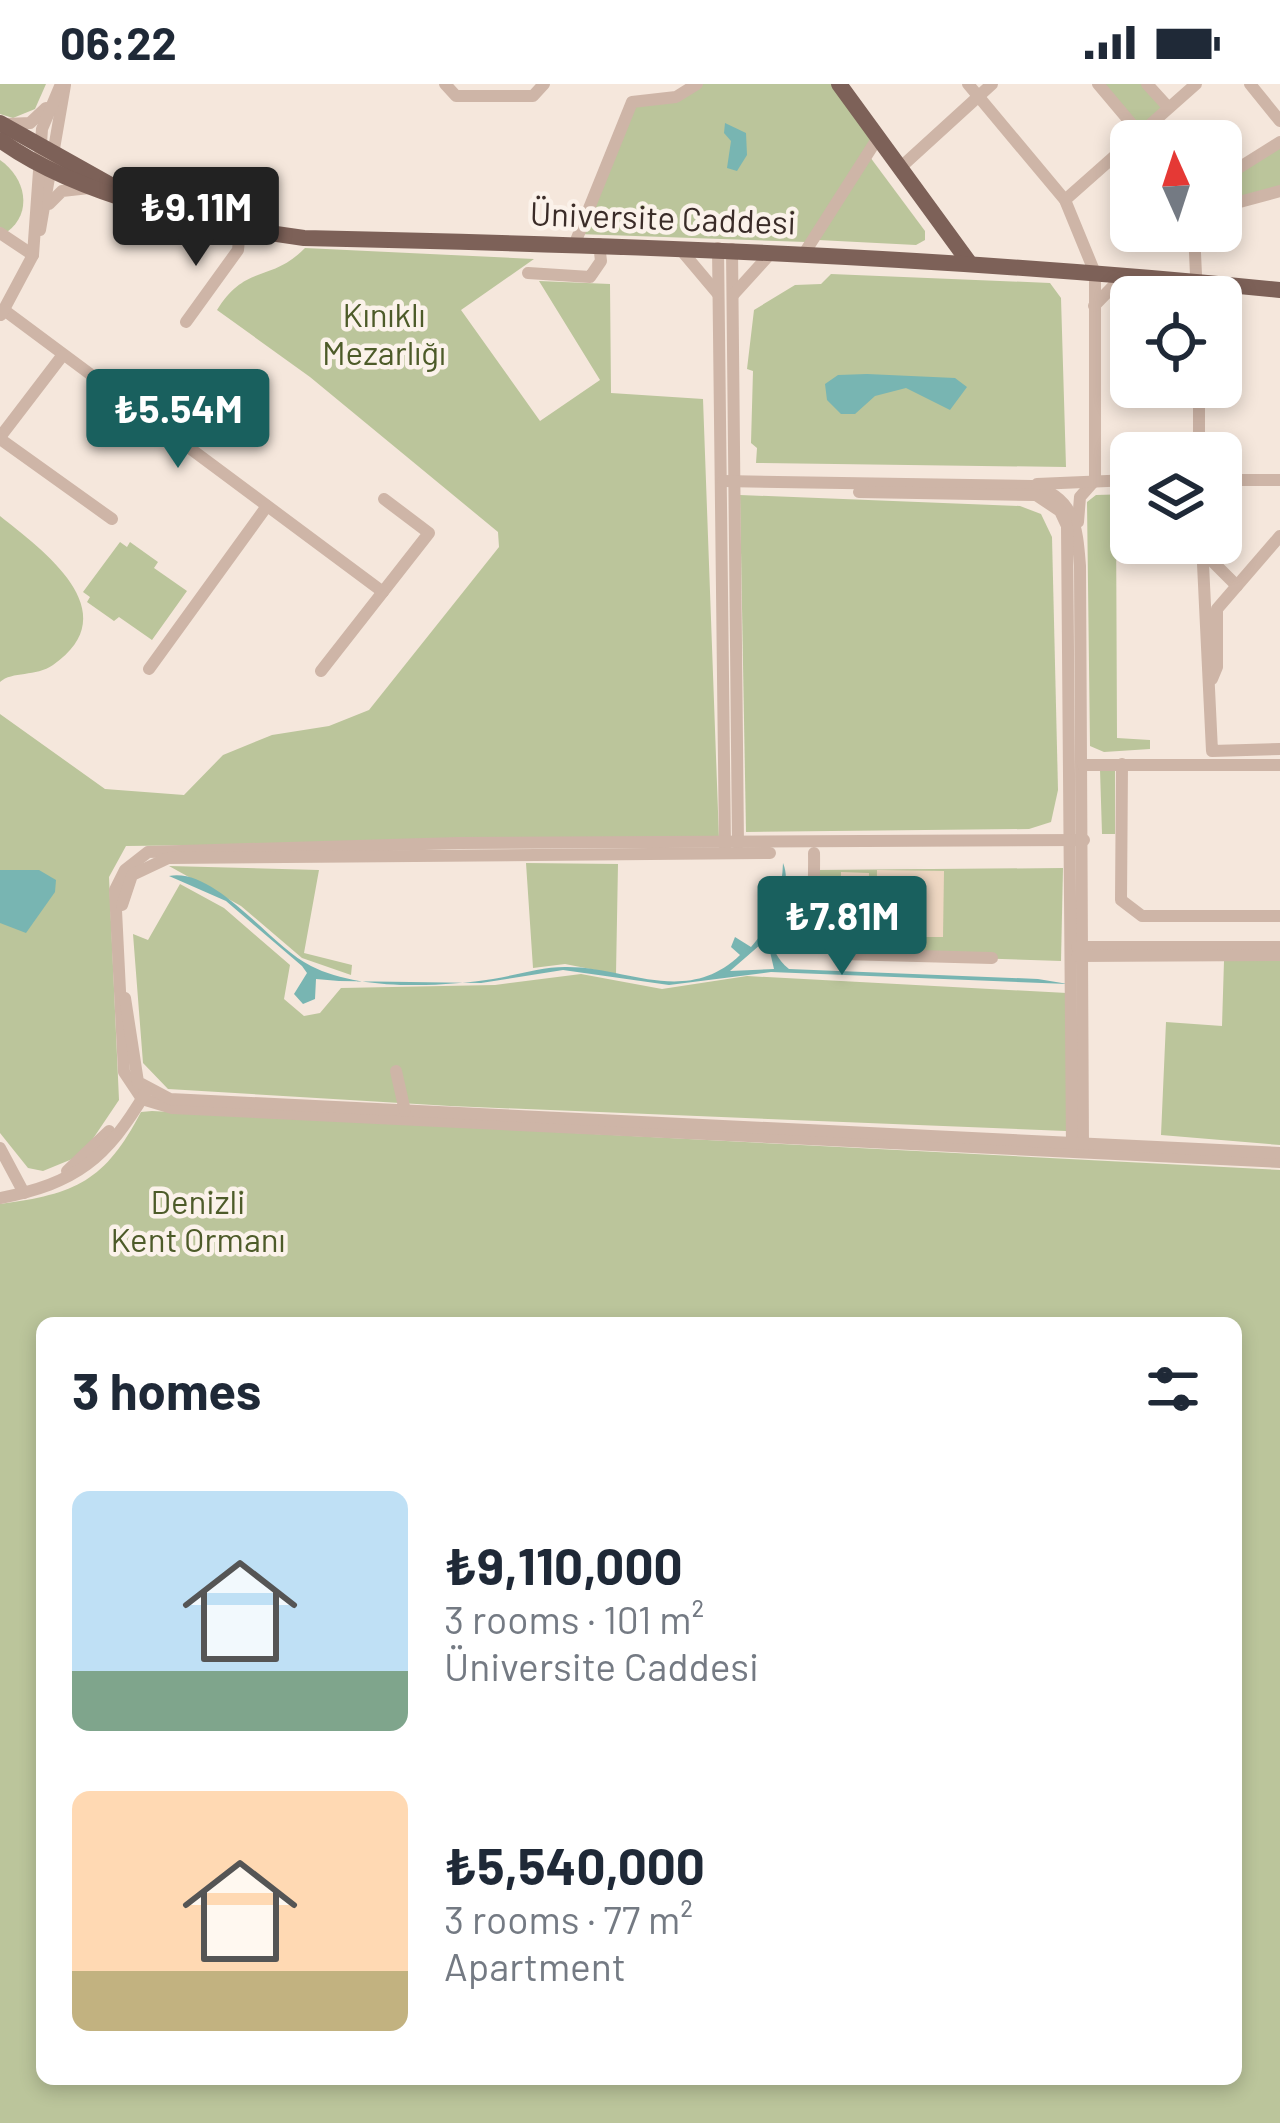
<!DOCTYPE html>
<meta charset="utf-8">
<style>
body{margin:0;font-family:Barlow,sans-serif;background:#f2f2f3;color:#1f2937;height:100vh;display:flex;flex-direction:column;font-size:45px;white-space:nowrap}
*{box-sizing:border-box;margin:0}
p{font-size:39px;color:#747a83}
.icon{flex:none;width:66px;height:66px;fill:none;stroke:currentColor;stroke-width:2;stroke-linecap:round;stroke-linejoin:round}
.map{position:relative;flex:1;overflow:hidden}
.details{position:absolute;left:36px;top:1233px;width:1206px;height:768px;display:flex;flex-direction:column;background:#fff;border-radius:18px;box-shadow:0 6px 18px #0003}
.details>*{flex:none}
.needle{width:78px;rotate:357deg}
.tools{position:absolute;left:1110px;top:36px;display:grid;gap:24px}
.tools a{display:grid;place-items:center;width:132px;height:132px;border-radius:18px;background:#fff;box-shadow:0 6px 18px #0003;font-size:60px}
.price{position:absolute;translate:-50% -102px;padding:0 27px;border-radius:12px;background:#19605e;color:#fff;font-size:39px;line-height:78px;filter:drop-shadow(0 3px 6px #0008)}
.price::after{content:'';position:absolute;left:50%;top:72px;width:36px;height:27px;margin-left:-18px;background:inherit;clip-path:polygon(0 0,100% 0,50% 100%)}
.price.selected{background:#222;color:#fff}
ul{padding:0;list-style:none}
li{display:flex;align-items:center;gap:36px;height:300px;padding:0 36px}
li span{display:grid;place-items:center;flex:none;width:336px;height:240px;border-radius:18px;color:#555}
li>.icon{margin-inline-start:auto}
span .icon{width:144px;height:144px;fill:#fffc;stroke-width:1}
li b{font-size:51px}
h2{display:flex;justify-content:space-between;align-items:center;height:144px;padding:0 36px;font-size:51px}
.status{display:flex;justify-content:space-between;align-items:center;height:84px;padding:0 60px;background:#fff;direction:ltr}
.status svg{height:33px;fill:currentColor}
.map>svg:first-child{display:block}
.green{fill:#bbc59b;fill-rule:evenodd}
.plaza{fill:#eed7c2}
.water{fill:#78b5b2;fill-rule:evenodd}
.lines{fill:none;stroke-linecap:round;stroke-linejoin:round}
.minor{stroke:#ceb5a7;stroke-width:12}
.major{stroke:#7d6158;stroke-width:16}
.labels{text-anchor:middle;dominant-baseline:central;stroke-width:9;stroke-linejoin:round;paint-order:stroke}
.street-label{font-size:33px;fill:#3a2c28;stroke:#fbf2ea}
.park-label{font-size:33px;fill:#4d5b29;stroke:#fbf2ea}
</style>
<div class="status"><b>06:22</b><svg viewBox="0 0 49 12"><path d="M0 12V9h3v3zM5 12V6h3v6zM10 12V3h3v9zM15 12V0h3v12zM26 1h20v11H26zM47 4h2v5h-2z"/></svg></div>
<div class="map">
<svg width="1280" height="2039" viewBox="0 0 1280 2039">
<rect width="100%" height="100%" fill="#f5e7dc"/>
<g class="green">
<polygon points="0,0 46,0 35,25 13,34 0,30"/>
<polygon points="696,0 840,0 879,52 806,158 578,150 632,18 676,13"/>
<polygon points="1098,0 1147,0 1168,23 1139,48"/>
<polygon points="1280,58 1280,107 1221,123 1221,95"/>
<polygon points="870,73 925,147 925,156 916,161 818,156"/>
<path d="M0,76C26,94 33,129 7,148L0,143Z"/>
<path d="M305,164L534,175L461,226L540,337L600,296L539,197L610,200L611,309L703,315L719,755L126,762L109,793L119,1016L82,1071L43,1087L28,1084L0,1049V630L105,705L184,711L223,671L272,651L329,642L369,626L499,463L498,448L310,293L217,226C246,179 271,199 305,164Z"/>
<polygon points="831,190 1050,199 1061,214 1066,383 756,379 757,364 751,359 753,287 747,285 754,226 795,201 821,200"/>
<polygon points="1131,410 1131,423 1116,424 1117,654 1150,656 1150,665 1104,668 1090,662 1087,418 1096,411"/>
<polygon points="740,411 1020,422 1041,430 1052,453 1058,706 1051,738 1029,745 746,748"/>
<path d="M0,432C41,465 130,528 53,581C36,593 12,587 0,598Z"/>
<polygon points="120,458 127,463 130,458 158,478 154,484 187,507 152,556 119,533 114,537 87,518 90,513 83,508"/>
<polygon points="1100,686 1115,686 1115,750 1102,750"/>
<polygon points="526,779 618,780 616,890 565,880 533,884"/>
<polygon points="169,782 319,786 304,869 352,881 351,891 302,874 241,822"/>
<polygon points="1063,784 1061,877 843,870 823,855 817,786"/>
<polygon points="180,800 224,824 290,881 284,915 304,932 320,929 341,904 495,901 581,890 662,905 747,892 1067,909 1066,1047 450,1022 168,1005 143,979 133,850 148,856"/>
<polygon points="1280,876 1280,1061 1161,1051 1166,938 1222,942 1224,877"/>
<path d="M152,1027L1280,1086V2039H0V1120C76,1110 105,1097 141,1028ZM42,1239H1236V1995H42Z"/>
</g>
<g class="plaza">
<polygon points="877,786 944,787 943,853 876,853"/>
<polygon points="841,788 869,789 868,850 840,850"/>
</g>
<g class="water">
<polygon points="725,39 746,49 747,71 737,87 727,84 731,57 724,49"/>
<polygon points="867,290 955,294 967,303 950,326 906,304 875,312 855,330 841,330 827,316 825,300 838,291"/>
<path d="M783,779C798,815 748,851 789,885L1038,895L1068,900L771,888L669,901L563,886L481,899L339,897L316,895L315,915L303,920L294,910L307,889L302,882L226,817L169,792C216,783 270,862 311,882C360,907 440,903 493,895C517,891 541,883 565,883C625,882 686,923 740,871L731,863L735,853L751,863C772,839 782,811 783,779ZM767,855L774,885L730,887Z"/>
<polygon points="0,786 39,786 56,796 55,808 26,849 0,839"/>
</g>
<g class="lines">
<g class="minor">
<polyline points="445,0 456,12 533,12 544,0"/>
<polyline points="968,0 1065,116 1095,189 1095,396 1080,413 1078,438"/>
<polyline points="1098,0 1146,57"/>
<polyline points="1147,0 1168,23"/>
<polyline points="1250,0 1280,37"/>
<polyline points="6,40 30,39 46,24"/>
<polyline points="901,83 992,0"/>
<polyline points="1221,95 1280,58"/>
<polyline points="1065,116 1196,0"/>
<polyline points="49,120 62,107 89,104"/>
<polyline points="1221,123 1280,107"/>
<polyline points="40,146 65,1"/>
<polyline points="1194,147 1197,213"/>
<polyline points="0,149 33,171"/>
<polyline points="575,159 632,18 676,13 697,0"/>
<polyline points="718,164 725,763"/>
<polyline points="732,165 738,760"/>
<polyline points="681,166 718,210"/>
<polyline points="805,168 879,52"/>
<polyline points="528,189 590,193 601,177 599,160"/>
<polyline points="733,211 771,169"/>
<polyline points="1094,222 1123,192"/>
<polyline points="4,226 383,508"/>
<polyline points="1,231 33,171 42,45 61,0"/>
<polyline points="186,238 238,166 240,145"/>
<polyline points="1199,303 1199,369"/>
<polyline points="0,353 62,272"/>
<polyline points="0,355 112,435"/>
<polyline points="1221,396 1280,396"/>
<path d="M723,397L1032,402C1075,412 1077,444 1080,482L1083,1063"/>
<polyline points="1037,400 1131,396"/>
<polyline points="859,408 1036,411 1060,427 1067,442 1072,1063"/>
<polyline points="1202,459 1212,667 1280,665"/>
<polyline points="1203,468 1237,502"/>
<polyline points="149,585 267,422"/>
<polyline points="321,587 429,449 384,415"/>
<polyline points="1212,595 1217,583 1217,525 1280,452"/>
<polyline points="1122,680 1121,816 1142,832 1280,832"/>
<polyline points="1083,681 1280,681"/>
<polyline points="1084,756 458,759 148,768 125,786 115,806 124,988 142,1015 172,1024 1280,1078"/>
<path d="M814,769C815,802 807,855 843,870L992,874"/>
<polyline points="122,821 132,791 168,774 770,769"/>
<polyline points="1077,863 1280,863"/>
<polyline points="1077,872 1280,871"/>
<polyline points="125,914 138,998 170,1015 1280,1069"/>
<polyline points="396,987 405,1027"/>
<polyline points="0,1064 24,1109"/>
<polyline points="67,1087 109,1047"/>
<path d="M0,1114C77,1099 106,1075 146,1008"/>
</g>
<g class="major">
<polyline points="839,0 968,177"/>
<polyline points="0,39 116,104"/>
<path d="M0,56C77,112 210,142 304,154C631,161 955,173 1280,206"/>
</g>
</g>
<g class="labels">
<g class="street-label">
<text transform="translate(663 133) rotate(2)">Üniversite Caddesi</text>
</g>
<g class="park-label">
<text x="384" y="230">Kınıklı<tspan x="384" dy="38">Mezarlığı</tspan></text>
<text x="198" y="1117">Denizli<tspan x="198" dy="38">Kent Ormanı</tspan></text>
</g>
</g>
</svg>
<div class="tools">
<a><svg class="needle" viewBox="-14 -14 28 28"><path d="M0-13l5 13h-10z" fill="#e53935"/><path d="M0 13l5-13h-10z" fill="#747a83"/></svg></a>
<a><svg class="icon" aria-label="locate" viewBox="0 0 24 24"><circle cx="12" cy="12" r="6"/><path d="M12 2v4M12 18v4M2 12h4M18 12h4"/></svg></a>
<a><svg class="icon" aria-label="layers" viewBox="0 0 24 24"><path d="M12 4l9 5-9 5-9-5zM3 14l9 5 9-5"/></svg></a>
</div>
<b class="price selected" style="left:196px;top:185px">₺9.11M</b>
<b class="price" style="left:178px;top:387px">₺5.54M</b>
<b class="price" style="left:842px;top:894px">₺7.81M</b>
<section class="details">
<h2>3 homes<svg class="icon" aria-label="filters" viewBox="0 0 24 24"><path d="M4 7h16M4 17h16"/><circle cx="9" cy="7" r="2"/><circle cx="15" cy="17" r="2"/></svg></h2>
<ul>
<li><span style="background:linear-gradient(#bfe0f5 75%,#7fa58c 0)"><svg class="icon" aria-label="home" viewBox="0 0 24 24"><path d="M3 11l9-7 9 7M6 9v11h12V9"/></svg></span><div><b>₺9,110,000</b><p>3 rooms · 101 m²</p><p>Üniversite Caddesi</p></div></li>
<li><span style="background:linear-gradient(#ffd9b3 75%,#c2b280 0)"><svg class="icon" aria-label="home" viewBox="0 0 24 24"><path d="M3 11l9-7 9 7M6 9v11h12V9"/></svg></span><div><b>₺5,540,000</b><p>3 rooms · 77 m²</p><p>Apartment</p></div></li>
</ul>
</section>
</div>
